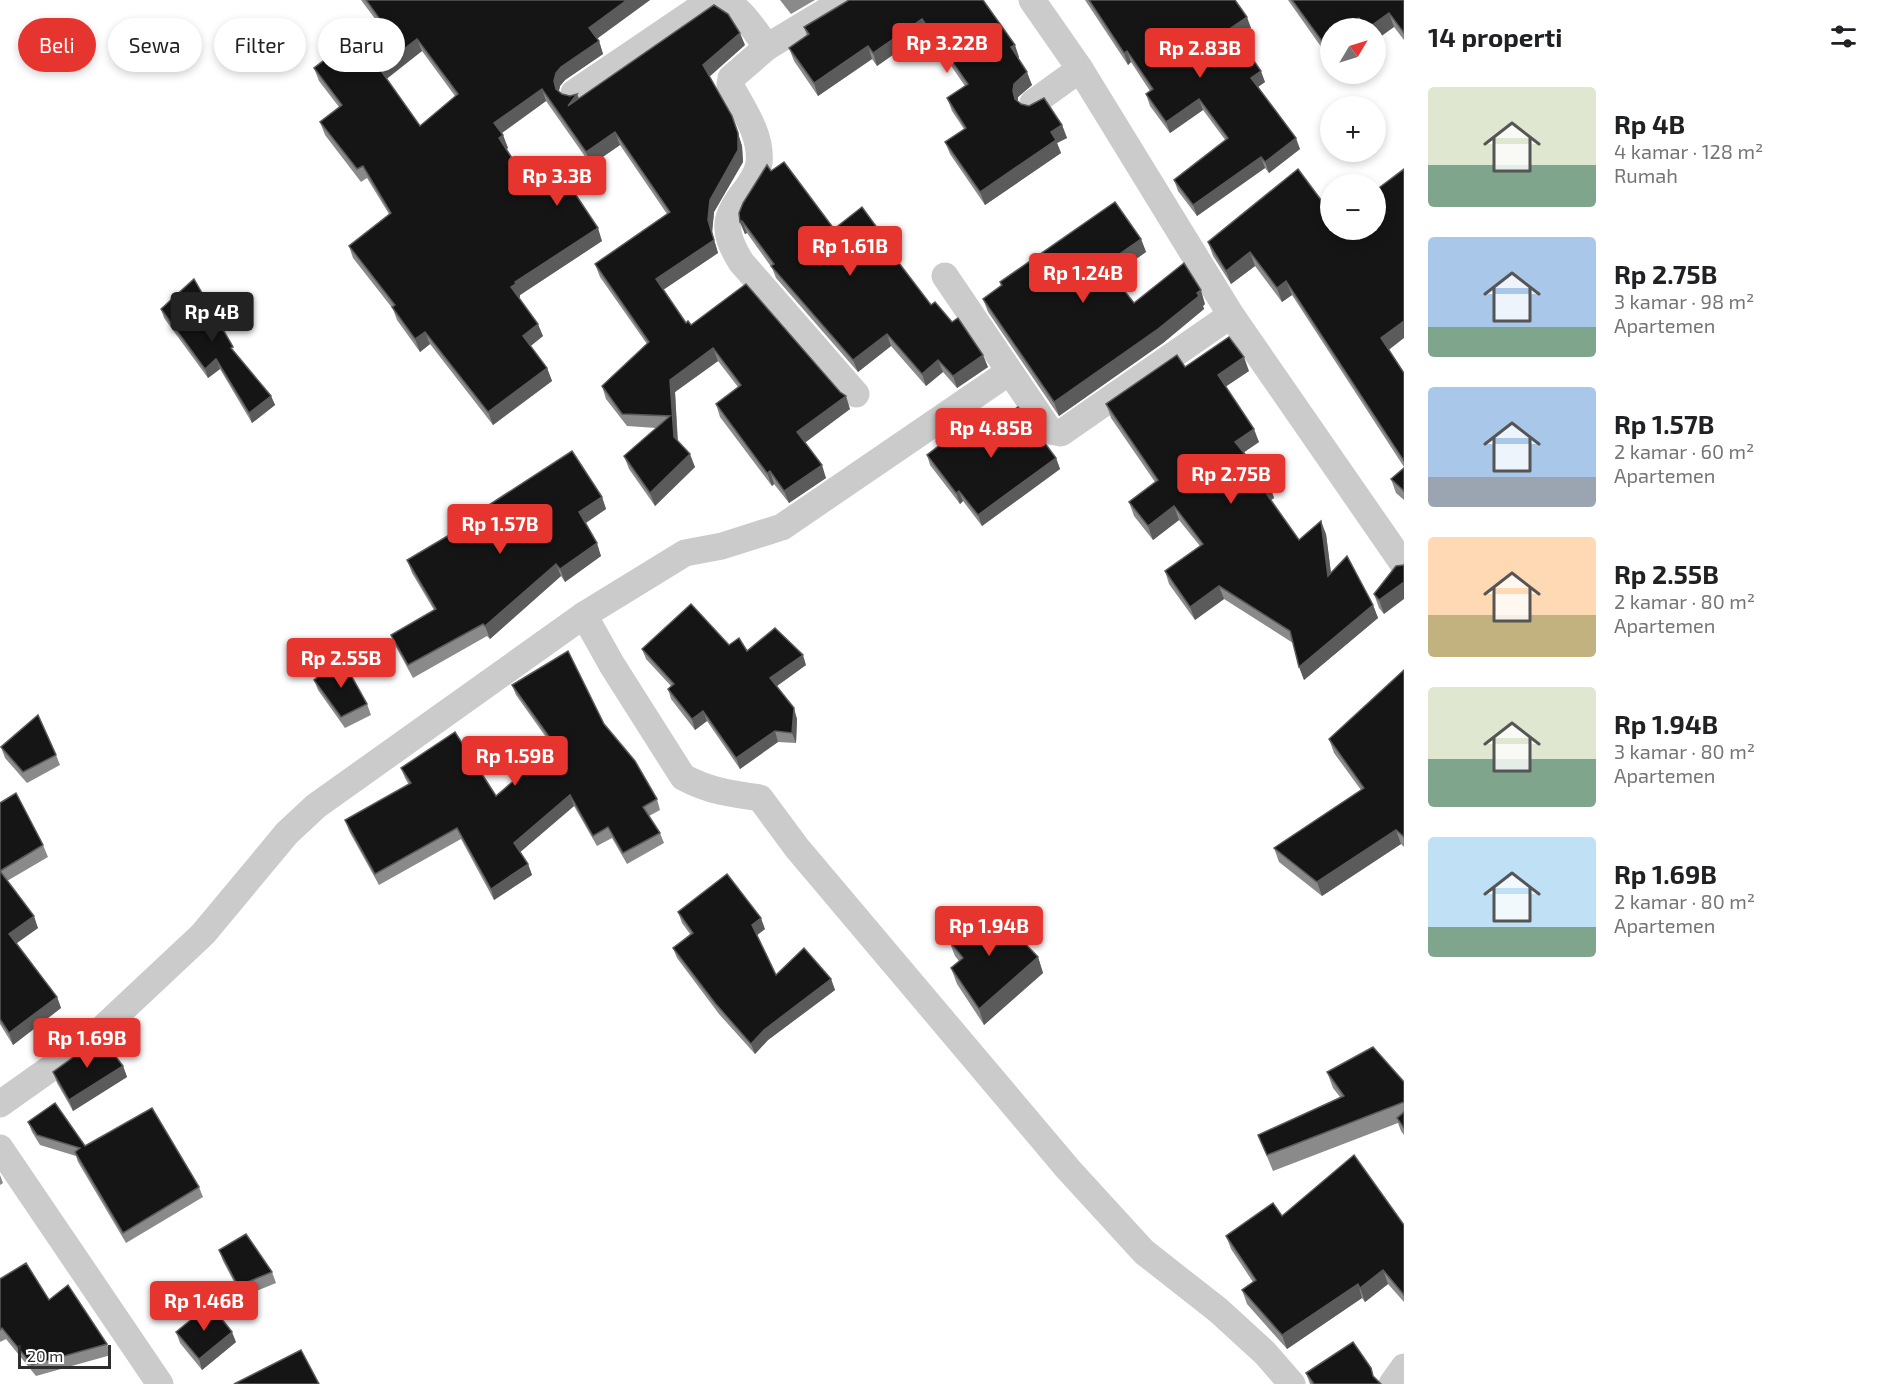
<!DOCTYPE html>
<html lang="id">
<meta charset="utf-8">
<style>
body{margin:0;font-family:"Exo 2",sans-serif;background:#f2f2f2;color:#202124;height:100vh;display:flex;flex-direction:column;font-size:22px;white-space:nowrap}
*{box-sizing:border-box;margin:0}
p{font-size:20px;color:#757577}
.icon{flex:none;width:33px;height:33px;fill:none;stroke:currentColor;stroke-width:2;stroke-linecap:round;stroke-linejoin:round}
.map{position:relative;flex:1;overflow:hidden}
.drawer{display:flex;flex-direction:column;background:#fff;width:480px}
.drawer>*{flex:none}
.top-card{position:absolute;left:18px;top:18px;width:570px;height:54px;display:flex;gap:12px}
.needle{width:39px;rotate:52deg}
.buttons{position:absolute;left:1320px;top:18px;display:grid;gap:12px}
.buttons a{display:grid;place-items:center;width:66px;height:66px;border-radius:50%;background:#fff;box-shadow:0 3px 9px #0003;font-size:30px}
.scale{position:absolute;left:18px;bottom:15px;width:93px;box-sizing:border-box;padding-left:6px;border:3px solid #2e2e2e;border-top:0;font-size:16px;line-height:21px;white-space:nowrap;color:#2e2e2e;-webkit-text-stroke:4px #fff;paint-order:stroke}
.price{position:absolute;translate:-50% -51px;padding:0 14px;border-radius:6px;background:#e6352e;color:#fff;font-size:20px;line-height:39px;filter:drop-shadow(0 2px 3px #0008)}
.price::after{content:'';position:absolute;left:50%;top:36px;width:18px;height:14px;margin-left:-9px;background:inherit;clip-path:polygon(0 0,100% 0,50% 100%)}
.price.selected{background:#222;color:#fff}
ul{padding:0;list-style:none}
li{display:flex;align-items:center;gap:18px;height:150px;padding:0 24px}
li span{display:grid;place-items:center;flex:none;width:168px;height:120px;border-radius:6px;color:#555}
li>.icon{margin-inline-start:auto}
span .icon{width:72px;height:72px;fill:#fffc;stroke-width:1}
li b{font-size:26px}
h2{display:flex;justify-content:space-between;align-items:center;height:72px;padding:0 24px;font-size:26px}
.chip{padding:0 21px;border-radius:27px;background:#fff;box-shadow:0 3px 9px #0003;font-size:21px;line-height:54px}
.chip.selected{background:#e6352e;color:#fff}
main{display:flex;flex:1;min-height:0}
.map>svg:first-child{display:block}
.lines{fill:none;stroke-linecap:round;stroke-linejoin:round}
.minor{stroke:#cbcbcb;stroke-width:27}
.wall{fill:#8a8a8a;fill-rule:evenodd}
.shaded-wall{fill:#5b5b5b}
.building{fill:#151515;stroke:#5b5b5b;stroke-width:1.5;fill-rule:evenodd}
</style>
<main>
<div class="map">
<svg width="1404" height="1384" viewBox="0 0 1404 1384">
<rect width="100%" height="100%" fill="#fff"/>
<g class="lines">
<g class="minor">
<polyline points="1032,0 1080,69 1231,315 1404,565"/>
<path d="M767,47L731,78L730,85C743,109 762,135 759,163C758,171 752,181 747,188C724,218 721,229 741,262L856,394"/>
<path d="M574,93L698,9C704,6 710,2 716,1C738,0 755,32 767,47L845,0"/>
<polyline points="1033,103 1080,69"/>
<polyline points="945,276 1050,431 1061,433 1231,315"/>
<path d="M584,615L612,665L683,777C709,791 731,794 760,798L797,848L1068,1169L1144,1252L1218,1310L1265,1353L1292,1384"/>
<polyline points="0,1104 89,1041 203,934 287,833 316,806 584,615 685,553 722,546 782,527 1009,372"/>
<polyline points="0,1148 160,1384"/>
<polyline points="1392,1384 1404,1367"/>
</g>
</g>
<g class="wall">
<path d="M361,0H650L596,39L599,41L603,54L565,80L560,86L559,91L562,94L570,96L577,94L579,99L745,45L709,76L732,116L742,146L743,162L714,212L712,233L718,253L663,290L686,323L850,409L805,442L826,478L789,503L774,484L772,486L720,417L716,404L738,387L718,361L675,392L678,441L695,467L655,506L629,469L624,456L656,428L627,426L606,399L602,386L647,344L600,277L595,264L667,214L620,145L591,165L546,101L502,133L508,148L506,149L532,189L602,241L520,295V297L519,298L543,336L530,346L547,368L552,381L493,425L430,344L420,352L397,320L393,309L353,258L349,246L389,214L367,178L361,182L325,135L320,122L339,107L319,81L314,68L376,20ZM422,51L455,96L420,126L386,78Z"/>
<polygon points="780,0 815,0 791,14"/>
<polygon points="983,0 1019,57 1018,58 1032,85 1018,97 1018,101 1021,104 1062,125 1067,138 1057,143 1061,153 985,205 950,154 945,142 964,129 952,111 947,98 965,86 927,31 877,66 872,59 818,96 794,61 789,48 807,36 804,27"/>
<polygon points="1085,0 1235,0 1251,28 1238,37 1265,82 1258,87 1300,149 1269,173 1265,168 1197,216 1178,191 1174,180 1226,141 1203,110 1170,133 1150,106 1146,94 1150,91 1131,62 1128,65"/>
<polygon points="1288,0 1404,0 1404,40 1394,27 1376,28 1330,28 1329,58"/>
<polygon points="771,171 834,229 894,256 931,305 952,322 988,367 957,388 943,372 926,386 891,346 858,372 776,278 772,268 747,233 745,234 740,222"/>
<polygon points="1330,230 1389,350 1404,373 1404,467 1292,295 1282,302 1255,266 1231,284 1213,256 1208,242"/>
<polygon points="1141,239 1146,252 1112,276 1134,303 1205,304 1203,306 1204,309 1163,343 1059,416 988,312 983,299 1001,286 1000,282"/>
<polygon points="161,309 271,396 275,405 252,423 220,369 208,378 164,318"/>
<polygon points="1185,367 1249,371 1225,387 1259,442 1244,452 1269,484 1274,498 1271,500 1299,540 1326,534 1331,573 1373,605 1378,618 1304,680 1293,643 1224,599 1195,620 1169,584 1165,571 1200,546 1179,520 1153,540 1134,516 1129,502 1155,482 1111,418 1106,404"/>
<polygon points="927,455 1056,458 1060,469 982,526 963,501 960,504 930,465"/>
<polygon points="1404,468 1404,500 1396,493 1391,479"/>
<polygon points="602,497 606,509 586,523 601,556 565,582 561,576 490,639 487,636 413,678 396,647 391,635 434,610 412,573 407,560 477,519 475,514"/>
<polygon points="1404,565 1384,614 1379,608 1374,594"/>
<polygon points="729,645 806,665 777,686 797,719 796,743 778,742 740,769 707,721 695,730 671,699 668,689 671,686 646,659 642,649"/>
<polygon points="1404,670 1404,847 1401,844 1322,896 1279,862 1274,848 1361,790 1334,753 1329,739"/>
<polygon points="314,680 367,704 371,715 345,728 318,690"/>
<polygon points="512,685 604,724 657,799 660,810 649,816 660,833 664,843 627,864 612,838 597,846 574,806 520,852 528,864 532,875 494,900 461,839 379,885 349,831 345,820 409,785 405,778 401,768 496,796 553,747 516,695"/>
<polygon points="1,747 56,755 60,765 27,783 5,758"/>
<polygon points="0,803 43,845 48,857 7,881 38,928 17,943 57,997 61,1008 13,1045 0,1024"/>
<polygon points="678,912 765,929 757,935 776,975 831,979 835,990 768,1040 755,1054 719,1014 677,958 673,948 690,934 682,923"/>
<polygon points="949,941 1038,957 1043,973 984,1025 957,984 951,968 959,961 955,956"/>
<polygon points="123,1066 127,1077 73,1111 57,1083 53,1072"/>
<polygon points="1327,1072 1404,1082 1404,1135 1401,1131 1398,1123 1273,1171 1258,1135 1340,1097 1333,1088"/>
<polygon points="28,1122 85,1146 199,1187 203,1197 126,1243 78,1162 76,1156 40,1145 32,1132"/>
<polygon points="0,1175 3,1183 0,1185"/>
<polygon points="1282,1216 1404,1225 1404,1302 1388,1284 1365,1302 1362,1298 1287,1349 1247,1304 1242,1290 1253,1282 1231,1249 1226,1236"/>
<polygon points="219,1250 272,1272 276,1283 242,1297 223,1261"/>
<polygon points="0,1279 49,1300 107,1344 111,1355 36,1376 6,1339 0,1342"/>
<polygon points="176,1332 236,1342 202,1370 180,1343"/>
<polygon points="1306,1373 1374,1378 1381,1384 1310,1384"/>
</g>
<g class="shaded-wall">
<polygon points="627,0 650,0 594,41 589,28"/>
<polygon points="1389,13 1394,27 1376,40 1376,28 1368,28"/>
<polygon points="1247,17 1251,28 1235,39 1231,28"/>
<polygon points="1359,18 1363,28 1345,28"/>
<polygon points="922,19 927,31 877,66 873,53"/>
<polygon points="740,33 745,45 708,78 703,65"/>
<polygon points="417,39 422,51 384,81 379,68"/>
<polygon points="1330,39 1330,57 1329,58 1324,44"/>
<polygon points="599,41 603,54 565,80 560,86 558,94 554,81 556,73 561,67"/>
<polygon points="1015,45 1019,57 1016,60 1011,47"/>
<polygon points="868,46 872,59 818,96 814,83"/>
<polygon points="1127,51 1131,62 1128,65 1124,53"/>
<polygon points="1261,71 1265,82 1255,89 1251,78"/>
<polygon points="1027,72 1032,85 1018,97 1017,104 1013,91 1014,84"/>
<polygon points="542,89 546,101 499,135 494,123"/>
<polygon points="577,94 582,106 568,106"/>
<polygon points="1199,99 1203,110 1170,133 1166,122"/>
<polygon points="1062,125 1067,138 1057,143 1061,153 985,205 980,192 1051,132"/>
<polygon points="615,132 620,145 591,165 586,152"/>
<polygon points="738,133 742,146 743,162 714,212 712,233 718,253 660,292 656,279 710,200"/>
<polygon points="503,135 508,148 504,151 499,138"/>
<polygon points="1296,138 1300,149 1269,173 1265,162"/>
<polygon points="1261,157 1265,168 1197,216 1193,205"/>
<polygon points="742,221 747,233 745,234 740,222"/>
<polygon points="598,228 602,241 520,295 520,297 515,300 511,287 515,282"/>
<polygon points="1141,239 1146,252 1109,278 1104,265"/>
<polygon points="889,244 894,256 890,258 886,246"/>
<polygon points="1250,252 1255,266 1231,284 1226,271"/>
<polygon points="1286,281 1292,295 1282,302 1277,288"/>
<polygon points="1201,290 1205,304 1203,306 1204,309 1163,343 1059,416 1054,402"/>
<polygon points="1404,321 1404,338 1386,352 1381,338"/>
<polygon points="538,324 543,336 527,349 523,336"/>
<polygon points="425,332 430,344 420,352 415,339"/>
<polygon points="887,334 891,346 858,372 853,360"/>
<polygon points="713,348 718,361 675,392 678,450 674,437 670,380"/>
<polygon points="983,355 988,367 957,388 953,376"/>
<polygon points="1244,357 1249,371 1222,389 1218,375"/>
<polygon points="216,359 220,369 208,378 205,369"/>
<polygon points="938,360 943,372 926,386 922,374"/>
<polygon points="547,368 552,381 493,425 488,412"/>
<polygon points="271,396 275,405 252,423 249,413"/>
<polygon points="846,396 850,409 802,445 797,432"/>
<polygon points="1254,429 1259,442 1240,455 1235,442"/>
<polygon points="690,454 695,467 655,506 650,493"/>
<polygon points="1056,458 1060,469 982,526 978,515"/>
<polygon points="822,465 826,478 789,503 784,491"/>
<polygon points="770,471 774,484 772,486 767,473"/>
<polygon points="1269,484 1274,498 1268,502 1263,489"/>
<polygon points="959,491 963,501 960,504 956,493"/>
<polygon points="602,497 606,509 584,524 579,512"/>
<polygon points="1174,506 1179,520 1153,540 1148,526"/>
<polygon points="1321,521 1326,534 1333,589 1328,576"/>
<polygon points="597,543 601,556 565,582 560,569"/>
<polygon points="556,564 561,576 490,639 485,626"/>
<polygon points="1404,582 1404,599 1384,614 1379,600"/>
<polygon points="1219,586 1224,599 1195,620 1190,607"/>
<polygon points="1373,605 1378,618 1304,680 1299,667"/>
<polygon points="803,655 806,665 774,688 770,678"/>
<polygon points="794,708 797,719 796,743 792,733"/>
<polygon points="703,711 707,721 695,730 692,719"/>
<polygon points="775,731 778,742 740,769 736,758"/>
<polygon points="570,795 574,806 518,854 514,843"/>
<polygon points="1396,830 1401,844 1322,896 1317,882"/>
<polygon points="528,864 532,875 494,900 491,889"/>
<polygon points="34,916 38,928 14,945 9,934"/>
<polygon points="761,918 765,929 756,936 752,925"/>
<polygon points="1038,957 1043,973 984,1025 979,1009"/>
<polygon points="831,979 835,990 768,1040 755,1054 751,1044 764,1030"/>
<polygon points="57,997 61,1008 13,1045 9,1033"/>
<polygon points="123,1066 127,1077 73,1111 69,1100"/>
<polygon points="1383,1270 1388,1284 1365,1302 1360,1288"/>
<polygon points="1358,1284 1362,1298 1287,1349 1282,1335"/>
<polygon points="232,1332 236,1342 202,1370 199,1359"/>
</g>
<g class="building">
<path d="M366,0H627L589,28L599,41L561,67L556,73L554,81L556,89L562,94L570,96L577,94L568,106L714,5L728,14L740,33L703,65L732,116L738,133V150L710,200L708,220L714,240L656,279L686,323L688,321L691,325L746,284L840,392L846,396L797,432L822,465L784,491L770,471L767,473L716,404L741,385L713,348L670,380L674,437L690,454L650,493L624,456L670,416L622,414L602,386L649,342L595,264L670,212L615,132L586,152L542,89L494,123L503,135L499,138L532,189L560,171L598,228L515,282L516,284L511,287L538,324L523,336L547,368L488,412L425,332L415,339L392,307L395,305L349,246L391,213L363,166L357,169L320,122L342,105L314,68L379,18ZM417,39L458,94L420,126L379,68Z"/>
<polygon points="849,0 983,0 1015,45 1011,47 1027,72 1014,84 1013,91 1015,99 1021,104 1029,106 1044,98 1062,125 1051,132 1056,140 980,192 945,142 966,128 947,98 968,84 922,19 873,53 868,46 814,83 789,48 809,34 804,27"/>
<polygon points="1089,0 1235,0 1247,17 1231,28 1261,71 1251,78 1296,138 1265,162 1261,157 1193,205 1174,180 1228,138 1199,99 1166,122 1146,94 1153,89 1127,51 1124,53"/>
<polygon points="1292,0 1404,0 1404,33 1389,13 1368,28 1359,18 1345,28 1330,28 1330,39 1324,44"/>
<polygon points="784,162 834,229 862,207 889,244 886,246 931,305 935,302 952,322 958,318 983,355 953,376 938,360 922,374 887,334 853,360 771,266 774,264 742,221 740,222 739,213 743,203 767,165 771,171"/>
<polygon points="1298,169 1330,212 1330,230 1376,230 1376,190 1404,169 1404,321 1381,338 1404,373 1404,461 1286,281 1277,288 1250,252 1226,271 1208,242"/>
<polygon points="1115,202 1141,239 1104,265 1134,303 1184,263 1201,290 1197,293 1199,296 1158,329 1054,402 983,299 1002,285 1000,282"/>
<polygon points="194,279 233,347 231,348 271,396 249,413 216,359 205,369 161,309"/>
<polygon points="1229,337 1244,357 1218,375 1254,429 1235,442 1269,484 1263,489 1299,540 1321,521 1328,576 1347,556 1373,605 1299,667 1290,631 1219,586 1190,607 1165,571 1203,544 1174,506 1148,526 1129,502 1158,480 1106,404 1177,355 1185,367"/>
<polygon points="1018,407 1056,458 978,515 959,491 956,493 927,455 972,420 982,434"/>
<polygon points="572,451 602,497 579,512 597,543 560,569 556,564 485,626 483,624 408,665 391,635 436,609 407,560 478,518 475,514"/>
<polygon points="1404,468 1404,491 1391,479"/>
<polygon points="1404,565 1404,582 1379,600 1374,594 1396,566"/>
<polygon points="691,604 729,645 739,638 747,651 775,628 803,655 770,678 794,708 792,733 775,731 736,758 703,711 692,719 668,689 674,684 642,649"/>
<polygon points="568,651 604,724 635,761 657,799 643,807 660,833 623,853 608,827 593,836 570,795 514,843 528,864 491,889 457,828 375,874 345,820 411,783 401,768 455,732 496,796 555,745 512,685"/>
<polygon points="342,659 367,704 341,717 314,680"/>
<polygon points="1404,670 1404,837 1396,830 1317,882 1274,848 1364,788 1329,739"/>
<polygon points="38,715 56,755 23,772 1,747"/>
<polygon points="16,793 43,845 0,871 0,803"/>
<polygon points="0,871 34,916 9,934 57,997 9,1033 0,1019"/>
<polygon points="727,874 761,918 752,925 776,975 804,948 831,979 764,1030 751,1044 715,1003 673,948 693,933 678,912"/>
<polygon points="991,908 1038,957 979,1009 951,968 963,958 949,941"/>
<polygon points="101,1037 123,1066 69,1100 53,1072"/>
<polygon points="1373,1047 1404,1082 1404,1102 1267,1155 1258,1135 1344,1096 1327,1072"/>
<polygon points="55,1103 85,1146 152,1108 199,1187 123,1233 75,1152 80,1148 37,1135 28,1122"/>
<polygon points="1404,1112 1404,1128 1397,1118"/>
<polygon points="1354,1155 1404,1225 1404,1295 1383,1270 1360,1288 1358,1284 1282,1335 1242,1290 1256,1280 1226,1236 1273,1203 1282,1216"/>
<polygon points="246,1234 272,1272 238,1286 219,1250"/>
<polygon points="26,1263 49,1300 68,1285 107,1344 32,1365 2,1328 0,1330 0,1279"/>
<polygon points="210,1304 232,1332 199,1359 176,1332"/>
<polygon points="1353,1342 1371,1368 1373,1376 1381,1384 1314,1384 1306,1373"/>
<polygon points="301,1350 319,1384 234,1384"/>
</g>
</svg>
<div class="buttons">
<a><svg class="needle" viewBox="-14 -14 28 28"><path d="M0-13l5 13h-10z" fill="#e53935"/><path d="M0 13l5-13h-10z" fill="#757577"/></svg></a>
<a>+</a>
<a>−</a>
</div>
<div class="scale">20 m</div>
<b class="price" style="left:947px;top:74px">Rp 3.22B</b>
<b class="price" style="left:1200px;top:79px">Rp 2.83B</b>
<b class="price" style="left:557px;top:207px">Rp 3.3B</b>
<b class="price" style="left:850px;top:277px">Rp 1.61B</b>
<b class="price" style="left:1083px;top:304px">Rp 1.24B</b>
<b class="price selected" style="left:212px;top:343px">Rp 4B</b>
<b class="price" style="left:991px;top:459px">Rp 4.85B</b>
<b class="price" style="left:1231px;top:505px">Rp 2.75B</b>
<b class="price" style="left:500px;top:555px">Rp 1.57B</b>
<b class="price" style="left:341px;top:689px">Rp 2.55B</b>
<b class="price" style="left:515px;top:787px">Rp 1.59B</b>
<b class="price" style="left:989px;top:957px">Rp 1.94B</b>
<b class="price" style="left:87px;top:1069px">Rp 1.69B</b>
<b class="price" style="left:204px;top:1332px">Rp 1.46B</b>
<div class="top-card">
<a class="chip selected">Beli</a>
<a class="chip">Sewa</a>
<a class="chip">Filter</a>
<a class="chip">Baru</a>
</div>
</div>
<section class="drawer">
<h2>14 properti<svg class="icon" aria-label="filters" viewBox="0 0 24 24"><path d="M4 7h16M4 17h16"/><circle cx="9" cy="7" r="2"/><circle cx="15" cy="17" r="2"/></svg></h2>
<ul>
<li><span style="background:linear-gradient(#dfe7d0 65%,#7fa58c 0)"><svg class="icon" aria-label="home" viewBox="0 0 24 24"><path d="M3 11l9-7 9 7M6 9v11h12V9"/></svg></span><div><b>Rp 4B</b><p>4 kamar · 128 m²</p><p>Rumah</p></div></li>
<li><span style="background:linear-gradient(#a9c7e8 75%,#7fa58c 0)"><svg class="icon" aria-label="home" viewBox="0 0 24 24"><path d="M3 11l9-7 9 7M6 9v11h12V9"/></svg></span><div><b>Rp 2.75B</b><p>3 kamar · 98 m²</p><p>Apartemen</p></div></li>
<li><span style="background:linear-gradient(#a9c7e8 75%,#9aa5b1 0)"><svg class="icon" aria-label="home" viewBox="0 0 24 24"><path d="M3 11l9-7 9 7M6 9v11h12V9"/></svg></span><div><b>Rp 1.57B</b><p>2 kamar · 60 m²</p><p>Apartemen</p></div></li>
<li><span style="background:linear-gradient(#ffd9b3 65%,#c2b280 0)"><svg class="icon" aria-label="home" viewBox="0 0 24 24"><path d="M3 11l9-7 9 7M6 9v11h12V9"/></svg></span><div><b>Rp 2.55B</b><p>2 kamar · 80 m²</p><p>Apartemen</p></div></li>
<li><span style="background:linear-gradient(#dfe7d0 60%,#7fa58c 0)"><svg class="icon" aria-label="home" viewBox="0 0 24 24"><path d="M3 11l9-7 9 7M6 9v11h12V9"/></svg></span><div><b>Rp 1.94B</b><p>3 kamar · 80 m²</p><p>Apartemen</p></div></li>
<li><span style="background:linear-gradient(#bfe0f5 75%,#7fa58c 0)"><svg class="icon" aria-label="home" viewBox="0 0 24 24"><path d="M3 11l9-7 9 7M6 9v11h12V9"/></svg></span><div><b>Rp 1.69B</b><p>2 kamar · 80 m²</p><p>Apartemen</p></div></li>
</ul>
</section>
</main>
